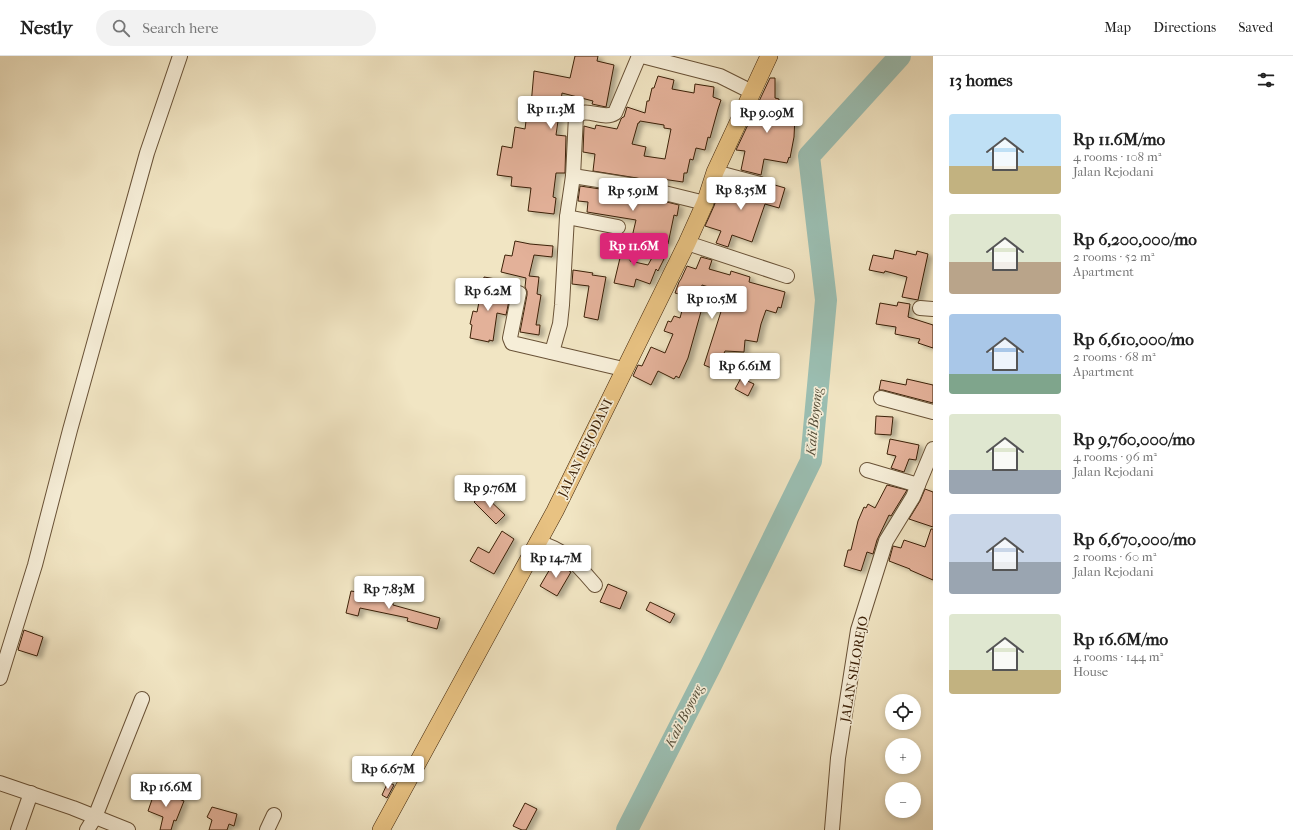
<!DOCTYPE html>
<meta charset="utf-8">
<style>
body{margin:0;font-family:"IM FELL French Canon",serif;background:#f2f2f2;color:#222;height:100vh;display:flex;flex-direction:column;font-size:15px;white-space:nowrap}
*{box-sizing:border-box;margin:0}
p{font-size:13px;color:#767676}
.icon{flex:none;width:22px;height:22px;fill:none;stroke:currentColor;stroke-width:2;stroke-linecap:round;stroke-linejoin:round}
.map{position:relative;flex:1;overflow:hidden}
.side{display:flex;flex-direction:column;background:#fff;width:360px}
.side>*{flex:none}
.fabs{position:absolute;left:885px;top:638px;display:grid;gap:8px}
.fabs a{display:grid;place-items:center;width:36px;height:36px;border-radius:50%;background:#fff;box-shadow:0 2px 6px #0003;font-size:20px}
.price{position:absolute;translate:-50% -34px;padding:0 9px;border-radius:4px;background:#fff;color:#222;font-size:13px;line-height:26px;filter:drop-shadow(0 1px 2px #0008)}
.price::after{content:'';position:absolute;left:50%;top:24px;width:12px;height:9px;margin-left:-6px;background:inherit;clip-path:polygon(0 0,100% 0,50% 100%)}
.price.on{background:#db2777;color:#fff}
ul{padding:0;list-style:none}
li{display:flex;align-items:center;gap:12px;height:100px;padding:0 16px}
li span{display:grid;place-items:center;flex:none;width:112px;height:80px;border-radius:4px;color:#555}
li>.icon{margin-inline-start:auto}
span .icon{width:48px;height:48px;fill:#fffc;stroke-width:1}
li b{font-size:17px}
h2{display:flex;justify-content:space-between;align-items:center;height:48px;padding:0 16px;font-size:17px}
header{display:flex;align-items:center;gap:24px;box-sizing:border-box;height:56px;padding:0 20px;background:#fff;border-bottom:1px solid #e0e0e0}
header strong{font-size:19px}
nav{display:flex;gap:22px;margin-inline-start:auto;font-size:14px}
.search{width:280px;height:36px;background:#f2f2f2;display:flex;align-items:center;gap:10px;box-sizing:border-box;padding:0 14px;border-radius:22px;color:#767676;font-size:15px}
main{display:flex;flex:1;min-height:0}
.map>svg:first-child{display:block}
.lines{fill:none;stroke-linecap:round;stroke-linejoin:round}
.river{stroke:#9bbfb3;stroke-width:22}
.building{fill:#e3b199;stroke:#3c2108;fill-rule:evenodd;filter:url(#shadow)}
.minor-casing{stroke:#695237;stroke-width:16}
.major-casing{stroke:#3c2108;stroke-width:18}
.minor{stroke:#f6eed8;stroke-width:14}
.major{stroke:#e8c282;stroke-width:17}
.labels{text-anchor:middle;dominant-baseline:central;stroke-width:3.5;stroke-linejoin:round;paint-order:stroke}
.street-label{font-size:13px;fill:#3c2108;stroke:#f6eed8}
.water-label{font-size:14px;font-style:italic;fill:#58503b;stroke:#f6eed8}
</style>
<header>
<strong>Nestly</strong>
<div class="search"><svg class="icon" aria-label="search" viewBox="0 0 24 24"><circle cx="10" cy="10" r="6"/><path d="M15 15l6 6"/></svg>Search here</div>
<nav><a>Map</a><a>Directions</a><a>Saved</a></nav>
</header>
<main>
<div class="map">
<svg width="933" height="774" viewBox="0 0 933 774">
<defs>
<filter id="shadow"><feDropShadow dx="4.5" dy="2.5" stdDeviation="2" flood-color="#0004"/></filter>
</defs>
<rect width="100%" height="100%" fill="#f1e5c3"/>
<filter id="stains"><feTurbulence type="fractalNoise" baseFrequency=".005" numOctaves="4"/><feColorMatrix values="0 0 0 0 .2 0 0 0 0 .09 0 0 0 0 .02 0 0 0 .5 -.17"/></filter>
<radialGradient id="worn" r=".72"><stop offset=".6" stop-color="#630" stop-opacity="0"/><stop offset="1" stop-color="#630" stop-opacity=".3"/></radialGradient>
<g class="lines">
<polyline class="river" points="627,774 711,609 811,405 826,244 809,100 900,0"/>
</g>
<g class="building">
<polygon points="575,0 598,0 597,5 614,9 606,51 592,48 593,45 562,37 556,79 566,80 565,117 556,117 553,141 556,142 554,158 528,155 531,132 511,130 512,121 497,119 502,90 512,92 515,71 525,73 528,49 531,49 534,15 570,22"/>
<path d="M658,20L674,24L672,33L694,37L695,28L714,31L713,41L721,44L718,53L710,82L708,81L705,94L696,92L693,104L690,103L687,117H684L683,126L662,123L661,128L637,122L593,115L595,98L583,96L584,70L595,73L596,69L617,73L621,63L623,61H624L627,51L645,57L647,45H649L652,32H654ZM640,65L664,69V72L671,73L665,103L644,100L646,91L632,88L638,67H639Z"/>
<polygon points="770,22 775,22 775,42 779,43 777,60 795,60 794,81 790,102 789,101 787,107 764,103 761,119 741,114 745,95 736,94"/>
<polygon points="722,127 758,136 766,134 768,127 785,132 779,152 765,148 752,186 732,179 728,191 716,187 721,175 705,170 714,150"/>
<polygon points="580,130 634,138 679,149 677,160 674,159 668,188 632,181 636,164 587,156 588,146 578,145"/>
<polygon points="621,181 634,188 630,205 648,209 654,198 664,203 658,215 656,213 650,228 636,223 634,231 614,227 620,202 617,201"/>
<polygon points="515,185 530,188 553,190 552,201 534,199 529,220 539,221 537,238 541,239 536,269 540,269 539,279 520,276 527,239 527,235 525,231 526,222 501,216 505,199 512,200"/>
<polygon points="895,194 916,199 917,195 928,198 918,244 902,241 907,221 885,215 884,217 869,214 873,199 893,203"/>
<polygon points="701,201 712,204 709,213 730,219 731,215 750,221 749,226 785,236 781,252 778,251 776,257 766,254 761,268 757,286 745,284 744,296 725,295 718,311 715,310 714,313 704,309 725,243 723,242 725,236 702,229 695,250 702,252 688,302 679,322 676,320 674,323 658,315 651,329 633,320 638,309 642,310 651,291 665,297 673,278 664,275 668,265 671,266 674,260 680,262 686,240 675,237 679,226 681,223 687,210 696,213"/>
<polygon points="573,214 593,217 592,219 606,221 598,264 584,261 589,230 572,228"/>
<polygon points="484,221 496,223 494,237 510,240 506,259 497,257 493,285 489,284 489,286 470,282 472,269 470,268 473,255 477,256"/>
<polygon points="898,246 910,248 908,261 933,269 933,292 918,287 920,283 895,278 896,271 876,268 880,247 897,250"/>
<polygon points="741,322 754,328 748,340 735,333"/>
<polygon points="907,323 933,329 933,347 883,334 879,334 881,324 906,329"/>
<polygon points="876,360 893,361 891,379 875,378"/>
<polygon points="890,383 919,389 916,404 909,403 904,416 891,412 896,400 887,398"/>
<polygon points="887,429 907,434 891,460 889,459 877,484 873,498 867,496 861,515 844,510 848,494 851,494 858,465 864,451 866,452 868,448 875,452"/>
<polygon points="925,433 933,436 933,471 909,463 920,445"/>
<polygon points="483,438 505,459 496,468 474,446"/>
<polygon points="931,473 933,473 933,524 910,514 910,513 889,505 893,490 901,492 904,484 925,491"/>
<polygon points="502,475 514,483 494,518 470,505 478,491 489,497"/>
<polygon points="554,506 571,516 557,540 540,530"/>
<polygon points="608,528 627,536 620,553 600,546"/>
<polygon points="351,535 363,537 362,541 393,547 393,549 440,562 437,573 407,565 408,562 360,552 358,560 346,557"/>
<polygon points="650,546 675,558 670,567 646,554"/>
<polygon points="24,574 43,581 37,600 18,594"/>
<polygon points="388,726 394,729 387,742 382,739"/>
<polygon points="156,732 170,737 169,739 184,745 176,765 174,764 171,774 160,774 163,761 148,755"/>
<polygon points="525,747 537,753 526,774 522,774 513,770"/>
<polygon points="212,751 237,758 234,770 229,768 227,774 209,774 212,764 207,761"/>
</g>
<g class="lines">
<defs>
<g id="minor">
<path d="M639,0L615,57C603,65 587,50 576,60L573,120L636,130L705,147"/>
<polyline points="642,0 720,20 752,36"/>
<polyline points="715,116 760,128"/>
<polyline points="567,161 618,171"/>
<polyline points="687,187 787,220"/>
<polyline points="519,237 510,282 512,287 623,313"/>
<polyline points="920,252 933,253"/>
<polyline points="552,296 560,268 562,249 567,161 573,120"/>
<polyline points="881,342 933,356"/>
<polyline points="867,414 918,429"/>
<path d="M537,486C566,494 577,508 595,529"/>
<polyline points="0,622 35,509 70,374 147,97 180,0"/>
<polyline points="0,727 73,752 128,774"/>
<polyline points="18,774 31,737"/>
<polyline points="87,774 95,761 142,643"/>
<polyline points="267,774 274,759"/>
<polyline points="832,774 838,702 858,574 886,485 913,441 933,393"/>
</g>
<polyline id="major" points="381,774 555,455 687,187 705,147 715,116 769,0"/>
</defs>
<use href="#minor" class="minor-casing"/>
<use href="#major" class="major-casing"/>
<use href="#minor" class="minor"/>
<use href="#major" class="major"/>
</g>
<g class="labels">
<g class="street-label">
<text transform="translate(585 392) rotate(-64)">JALAN REJODANI</text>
<text transform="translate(854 613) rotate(-80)">JALAN SELOREJO</text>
</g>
<g class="water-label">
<text transform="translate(814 366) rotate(-84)">Kali Boyong</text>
<text transform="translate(684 660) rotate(-63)">Kali Boyong</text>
</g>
</g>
<rect width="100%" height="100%" filter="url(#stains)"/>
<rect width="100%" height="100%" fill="url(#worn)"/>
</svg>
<div class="fabs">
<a><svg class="icon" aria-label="locate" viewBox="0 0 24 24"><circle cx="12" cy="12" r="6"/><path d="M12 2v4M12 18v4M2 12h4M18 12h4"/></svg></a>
<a>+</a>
<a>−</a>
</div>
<b class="price" style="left:551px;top:74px">Rp 11.3M</b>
<b class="price" style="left:767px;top:78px">Rp 9.09M</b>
<b class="price" style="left:741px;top:155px">Rp 8.35M</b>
<b class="price" style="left:633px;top:156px">Rp 5.91M</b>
<b class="price on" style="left:634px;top:211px">Rp 11.6M</b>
<b class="price" style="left:488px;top:256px">Rp 6.2M</b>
<b class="price" style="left:712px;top:264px">Rp 10.5M</b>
<b class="price" style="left:745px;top:331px">Rp 6.61M</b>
<b class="price" style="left:490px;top:453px">Rp 9.76M</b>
<b class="price" style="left:556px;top:523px">Rp 14.7M</b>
<b class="price" style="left:389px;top:554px">Rp 7.83M</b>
<b class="price" style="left:388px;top:734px">Rp 6.67M</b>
<b class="price" style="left:166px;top:752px">Rp 16.6M</b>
</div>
<section class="side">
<h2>13 homes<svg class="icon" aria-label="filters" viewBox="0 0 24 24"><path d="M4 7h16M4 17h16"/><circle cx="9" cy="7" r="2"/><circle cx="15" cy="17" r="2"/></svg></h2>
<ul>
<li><span style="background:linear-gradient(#bfe0f5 65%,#c2b280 0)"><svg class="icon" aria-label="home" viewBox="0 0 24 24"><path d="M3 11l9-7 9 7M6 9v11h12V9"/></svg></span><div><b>Rp 11.6M/mo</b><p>4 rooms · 108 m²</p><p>Jalan Rejodani</p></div></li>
<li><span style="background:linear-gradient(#dfe7d0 60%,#b9a48a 0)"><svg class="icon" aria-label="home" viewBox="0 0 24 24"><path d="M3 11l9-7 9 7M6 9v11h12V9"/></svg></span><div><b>Rp 6,200,000/mo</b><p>2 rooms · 52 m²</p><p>Apartment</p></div></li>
<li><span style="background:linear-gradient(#a9c7e8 75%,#7fa58c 0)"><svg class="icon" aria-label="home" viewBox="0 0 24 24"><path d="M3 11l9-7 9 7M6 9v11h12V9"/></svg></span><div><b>Rp 6,610,000/mo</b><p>2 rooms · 68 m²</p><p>Apartment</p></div></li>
<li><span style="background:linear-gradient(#dfe7d0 70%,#9aa5b1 0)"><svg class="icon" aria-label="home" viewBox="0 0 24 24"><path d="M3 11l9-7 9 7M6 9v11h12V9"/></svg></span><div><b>Rp 9,760,000/mo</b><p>4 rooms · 96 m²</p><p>Jalan Rejodani</p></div></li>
<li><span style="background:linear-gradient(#c9d6e8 60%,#9aa5b1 0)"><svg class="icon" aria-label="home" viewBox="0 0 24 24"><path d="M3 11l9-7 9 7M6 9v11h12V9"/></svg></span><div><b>Rp 6,670,000/mo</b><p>2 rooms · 60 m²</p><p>Jalan Rejodani</p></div></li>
<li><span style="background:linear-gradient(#dfe7d0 70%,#c2b280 0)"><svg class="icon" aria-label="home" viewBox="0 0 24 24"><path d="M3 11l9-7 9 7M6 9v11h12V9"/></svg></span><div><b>Rp 16.6M/mo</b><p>4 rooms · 144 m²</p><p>House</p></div></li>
</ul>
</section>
</main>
